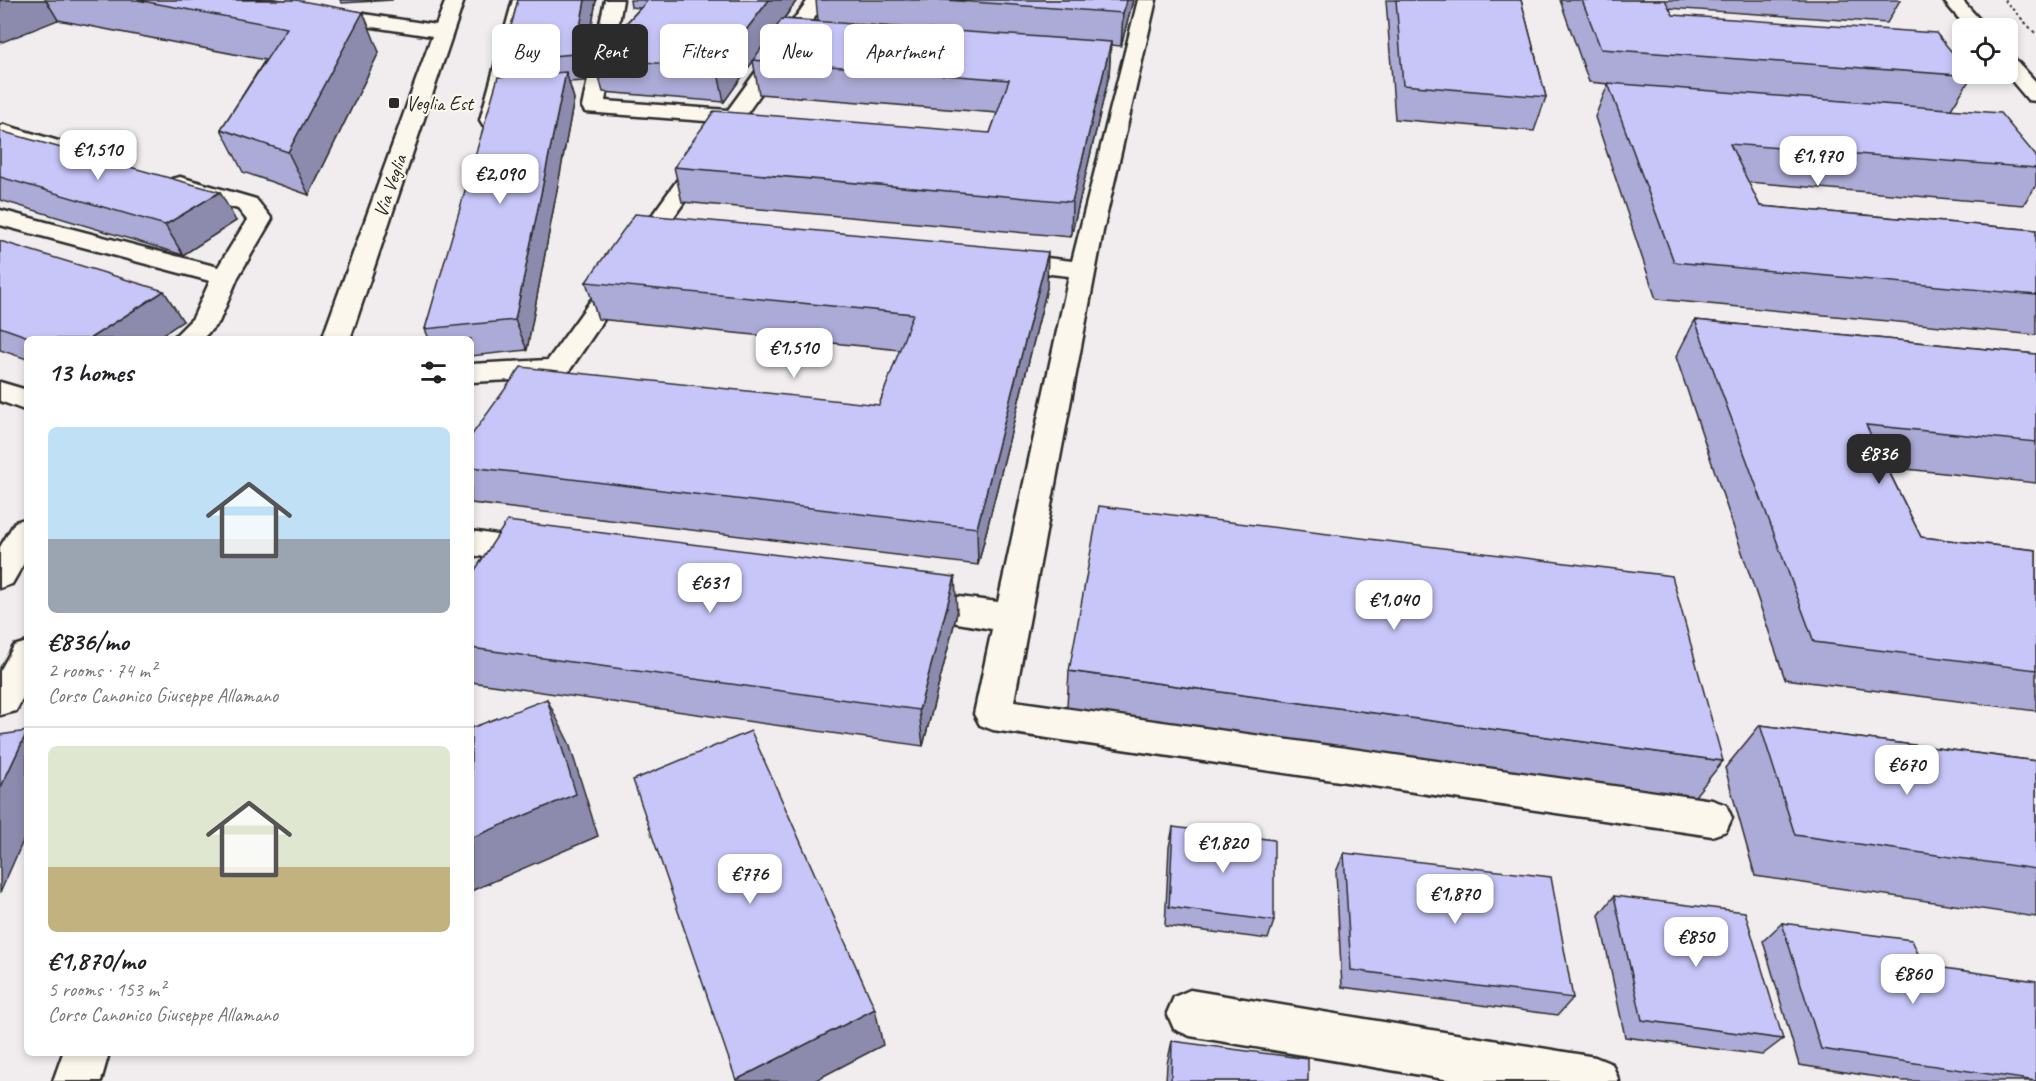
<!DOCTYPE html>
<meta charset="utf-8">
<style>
body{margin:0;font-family:Caveat,sans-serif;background:#f2f2f2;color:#202124;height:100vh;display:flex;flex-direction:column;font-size:22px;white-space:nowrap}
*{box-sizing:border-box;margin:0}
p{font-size:20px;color:#757577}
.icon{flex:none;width:33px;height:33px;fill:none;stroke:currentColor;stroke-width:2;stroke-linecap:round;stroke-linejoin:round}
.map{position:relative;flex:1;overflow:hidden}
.details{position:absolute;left:24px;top:336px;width:450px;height:720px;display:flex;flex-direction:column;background:#fff;border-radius:9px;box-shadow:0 3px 9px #0003}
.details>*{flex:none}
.top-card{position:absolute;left:492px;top:24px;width:570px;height:54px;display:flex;gap:12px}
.buttons{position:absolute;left:1952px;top:18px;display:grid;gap:12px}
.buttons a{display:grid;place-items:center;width:66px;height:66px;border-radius:9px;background:#fff;box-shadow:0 3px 9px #0003;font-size:30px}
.price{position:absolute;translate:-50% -51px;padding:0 14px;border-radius:12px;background:#fff;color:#222;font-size:20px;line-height:39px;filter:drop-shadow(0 2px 3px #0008)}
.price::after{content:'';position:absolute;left:50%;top:36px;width:18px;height:14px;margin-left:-9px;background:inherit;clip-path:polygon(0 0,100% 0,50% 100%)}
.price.on{background:#2b2b2b;color:#fff}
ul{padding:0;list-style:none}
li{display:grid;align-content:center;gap:12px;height:318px;padding:0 24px}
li+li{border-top:2px solid #e0e0e0}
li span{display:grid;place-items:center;height:186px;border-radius:9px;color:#555}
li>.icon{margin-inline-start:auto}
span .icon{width:108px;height:108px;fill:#fffc;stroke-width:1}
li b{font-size:26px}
h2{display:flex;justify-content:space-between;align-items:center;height:72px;padding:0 24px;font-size:26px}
.pill{padding:0 21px;border-radius:9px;background:#fff;box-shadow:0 3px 9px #0003;font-size:21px;line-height:54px}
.pill.on{background:#2b2b2b;color:#fff}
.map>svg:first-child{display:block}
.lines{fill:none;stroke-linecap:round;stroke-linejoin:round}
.minor-casing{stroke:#2b2b2b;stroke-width:5}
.major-casing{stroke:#2b2b2b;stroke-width:5}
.path{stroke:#2b2b2b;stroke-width:2;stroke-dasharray:3 3;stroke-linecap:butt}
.minor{fill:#fbf7ec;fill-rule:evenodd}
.major{fill:#fbf7ec;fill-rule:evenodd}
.wall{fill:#acaad6;stroke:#2b2b2b;stroke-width:1.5}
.shaded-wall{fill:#8c8bae;stroke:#2b2b2b;stroke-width:1.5}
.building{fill:#c8c6f9;stroke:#2b2b2b;stroke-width:1.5}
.poi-dot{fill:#2b2b2b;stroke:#fbf7ec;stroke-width:2}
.labels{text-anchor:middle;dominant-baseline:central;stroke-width:4.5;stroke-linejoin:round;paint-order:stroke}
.far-poi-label{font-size:20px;fill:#2b2b2b;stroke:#fbf7ec;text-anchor:start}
.far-street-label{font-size:20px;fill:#2b2b2b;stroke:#fbf7ec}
</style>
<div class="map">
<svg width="2036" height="1081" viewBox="0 0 2036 1081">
<rect width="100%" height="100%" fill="#f1edef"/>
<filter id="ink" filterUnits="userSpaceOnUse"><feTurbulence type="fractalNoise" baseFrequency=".0167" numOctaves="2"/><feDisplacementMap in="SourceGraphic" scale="12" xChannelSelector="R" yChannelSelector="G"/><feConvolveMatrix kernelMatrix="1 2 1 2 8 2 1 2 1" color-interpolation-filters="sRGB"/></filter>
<g filter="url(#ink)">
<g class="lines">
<defs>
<g id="minor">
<polygon points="225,0 271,0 436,25 446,0 464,0 350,339 322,339 432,36 234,6"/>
<polygon points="513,0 531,0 502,120 499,125 483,125 480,120"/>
<polygon points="605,0 623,0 605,101 728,110 808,0 827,0 668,225 540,414 530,417 520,414 515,407 535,379 471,382 471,364 548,360 719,122 585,112 582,107"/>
<polygon points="1138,0 1156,0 1103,231 1014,701 1712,800 1726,805 1732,818 1726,831 1712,836 993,730 980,725 974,714 992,629 900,613 895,604 900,595 912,591 998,602 1069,276 1004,269 995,266 991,261 995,256 1004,253 1072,261"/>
<polygon points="4,125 72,145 75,150 72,155 64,157 0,140 0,126"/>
<polygon points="180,177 256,199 272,219 238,277 219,322 202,339 172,339 193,318 210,281 0,225 0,210 218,267 247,220 238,209 172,189 168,184 172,179"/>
<polygon points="0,382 27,390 27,411 0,401"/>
<polygon points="27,518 27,558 12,584 0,588 0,547 15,522"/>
<polygon points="471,531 546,543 551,552 546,561 534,564 471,555"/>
<polygon points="27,642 27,690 16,711 0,715 0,671 14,646"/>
<polygon points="1190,990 1595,1057 1612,1064 1619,1081 1456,1081 1190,1036 1174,1029 1167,1013 1174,997"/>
<polygon points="63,1053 109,1053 101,1081 53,1081"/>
</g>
<g id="major">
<polygon points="1943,0 1962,0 1987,28 1967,28"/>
<polygon points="2007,56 2014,58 2036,82 2036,101 2028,100 2006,74"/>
</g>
</defs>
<use href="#minor" class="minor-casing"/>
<use href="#major" class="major-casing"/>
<polyline class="path" points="2004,0 2036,34"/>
<use href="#minor" class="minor"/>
<use href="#major" class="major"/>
</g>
<g class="wall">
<polygon points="0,0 296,0 379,52 309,195 243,172 221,129 265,60 58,20"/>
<polygon points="340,0 393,0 342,3"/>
<polygon points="518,0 596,0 583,81 569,82 574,99 527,350 471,356 471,339 429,339 425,329 507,76 502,60"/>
<polygon points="630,0 797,0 784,19 818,21 816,0 1133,0 1121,46 1111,45 1109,75 1071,237 682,202 674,167 990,133 997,113 759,94 753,61 724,102 603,92 594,58 640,8 631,7"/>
<polygon points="1386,0 1521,0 1546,97 1534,131 1395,119"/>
<polygon points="1560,0 1900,0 1887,23 1669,8 1673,15 1972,76 1951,109 2036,156 2036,186 2023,205 1748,182 1760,206 2036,230 2036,335 1656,299 1595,117 1608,84 1589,82"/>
<polygon points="0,131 236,221 183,255 0,200"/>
<polygon points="0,241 183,321 156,339 27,339 27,359 0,350"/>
<polygon points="586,282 1047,288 978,565 471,503 471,436 879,405 900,350 598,319"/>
<polygon points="1695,320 2036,354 2036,483 1887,467 1921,537 2036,550 2036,711 1785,679 1676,357"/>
<polygon points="471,576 957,613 923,746 471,682"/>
<polygon points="1069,671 1723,761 1695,796 1067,707"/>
<polygon points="1760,725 2036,761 2036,917 1755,876 1725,768"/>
<polygon points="1173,827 1274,921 1268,939 1165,926 1169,847"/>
<polygon points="1344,853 1573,998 1558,1015 1342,987 1336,872"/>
<polygon points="1614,896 1783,1039 1762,1055 1625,1037 1599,915"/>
<polygon points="1782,923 1923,965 2036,1081 1903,1081 1799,1065 1763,941"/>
<polygon points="1172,1041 1308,1081 1166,1081 1167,1064"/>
</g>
<g class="shaded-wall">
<polygon points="0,0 46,0 58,20 0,43"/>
<polygon points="585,0 596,0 583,81 575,54"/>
<polygon points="769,0 797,0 724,102 717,68"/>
<polygon points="1127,0 1133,0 1121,46 1123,13"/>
<polygon points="363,12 379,52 309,195 288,152"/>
<polygon points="1111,42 1109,75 1071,237 1072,202"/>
<polygon points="566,72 574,99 527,350 515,320"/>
<polygon points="220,192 236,221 183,255 165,225"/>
<polygon points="1048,252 1047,288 978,565 977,528"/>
<polygon points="164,291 183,321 156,339 89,339"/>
<polygon points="955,577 957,613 923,746 919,710"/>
<polygon points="547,699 569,743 598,836 471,891 471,838"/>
<polygon points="27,732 27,832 0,893 0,789"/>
<polygon points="875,1009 883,1045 814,1081 737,1081 736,1080"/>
</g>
<g class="building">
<polygon points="137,0 296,0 363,12 288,152 221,129 287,28"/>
<polygon points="518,0 585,0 575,54 502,60"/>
<polygon points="648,0 769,0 717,68 594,58"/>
<polygon points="945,0 1127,0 1123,13"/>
<polygon points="1396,0 1521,0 1546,97 1403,85"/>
<polygon points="1582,0 1665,0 1673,15 1936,33 1962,64 1962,74 1970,74 1972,76 1601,49"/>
<polygon points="782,19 1111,42 1072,202 674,167 714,111 990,133 1009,80 753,60"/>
<polygon points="566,72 515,320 425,329 498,77"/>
<polygon points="1608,83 2000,113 2036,156 2036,168 1730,144 1760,206 2036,230 2036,295 1674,262"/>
<polygon points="0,131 220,192 165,225 0,177"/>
<polygon points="635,214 1048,252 977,528 471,467 471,436 521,367 879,405 913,314 586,282"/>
<polygon points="0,241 164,291 89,339 34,339 0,327"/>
<polygon points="1695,320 2036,354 2036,442 1866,425 1921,537 2036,550 2036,670 1814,642"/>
<polygon points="1099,506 1672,576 1723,761 1069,671"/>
<polygon points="507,521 955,577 919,710 471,648 471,576"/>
<polygon points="547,699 576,794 471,838 471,728"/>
<polygon points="1760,725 2036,761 2036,869 1795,835"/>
<polygon points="27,731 27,732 0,789 0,735"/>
<polygon points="751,731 875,1009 736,1080 633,780"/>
<polygon points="1173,827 1274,840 1274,921 1169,907"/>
<polygon points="1344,853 1551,877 1573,998 1351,970"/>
<polygon points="1614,896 1745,912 1783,1039 1642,1020"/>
<polygon points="1782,923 1912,940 1923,965 2036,981 2036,1081 1821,1049"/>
<polygon points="1172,1041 1308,1059 1308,1081 1171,1081"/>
</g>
</g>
<rect class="poi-dot" x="388" y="97" width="12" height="12" rx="3"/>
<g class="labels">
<g class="far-poi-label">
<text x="406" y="103">Veglia Est</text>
</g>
<g class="far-street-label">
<text transform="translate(390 186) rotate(-71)">Via Veglia</text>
</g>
</g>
</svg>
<div class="buttons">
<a><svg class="icon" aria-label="locate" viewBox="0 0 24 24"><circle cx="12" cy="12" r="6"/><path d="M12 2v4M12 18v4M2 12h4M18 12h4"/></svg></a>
</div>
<b class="price" style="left:98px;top:181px">€1,510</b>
<b class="price" style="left:1818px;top:187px">€1,970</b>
<b class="price" style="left:500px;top:205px">€2,090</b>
<b class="price" style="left:794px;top:379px">€1,510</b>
<b class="price on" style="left:1879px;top:485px">€836</b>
<b class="price" style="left:710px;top:614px">€631</b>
<b class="price" style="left:1394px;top:631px">€1,040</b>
<b class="price" style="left:1907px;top:796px">€670</b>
<b class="price" style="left:1223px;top:874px">€1,820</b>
<b class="price" style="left:750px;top:905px">€776</b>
<b class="price" style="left:1455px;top:925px">€1,870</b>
<b class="price" style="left:1696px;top:968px">€850</b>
<b class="price" style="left:1913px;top:1005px">€860</b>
<div class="top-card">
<a class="pill">Buy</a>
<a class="pill on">Rent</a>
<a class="pill">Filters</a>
<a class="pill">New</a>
<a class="pill">Apartment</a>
</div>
<section class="details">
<h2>13 homes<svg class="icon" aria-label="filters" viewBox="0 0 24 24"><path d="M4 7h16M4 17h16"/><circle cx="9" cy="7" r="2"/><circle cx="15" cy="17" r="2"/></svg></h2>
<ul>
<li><span style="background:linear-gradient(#bfe0f5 60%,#9aa5b1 0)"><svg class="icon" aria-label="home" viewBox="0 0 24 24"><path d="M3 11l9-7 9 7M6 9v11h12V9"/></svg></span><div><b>€836/mo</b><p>2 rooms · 74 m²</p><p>Corso Canonico Giuseppe Allamano</p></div></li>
<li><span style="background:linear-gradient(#dfe7d0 65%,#c2b280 0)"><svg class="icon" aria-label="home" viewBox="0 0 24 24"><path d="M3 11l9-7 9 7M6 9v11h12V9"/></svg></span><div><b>€1,870/mo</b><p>5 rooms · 153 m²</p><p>Corso Canonico Giuseppe Allamano</p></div></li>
</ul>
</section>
</div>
